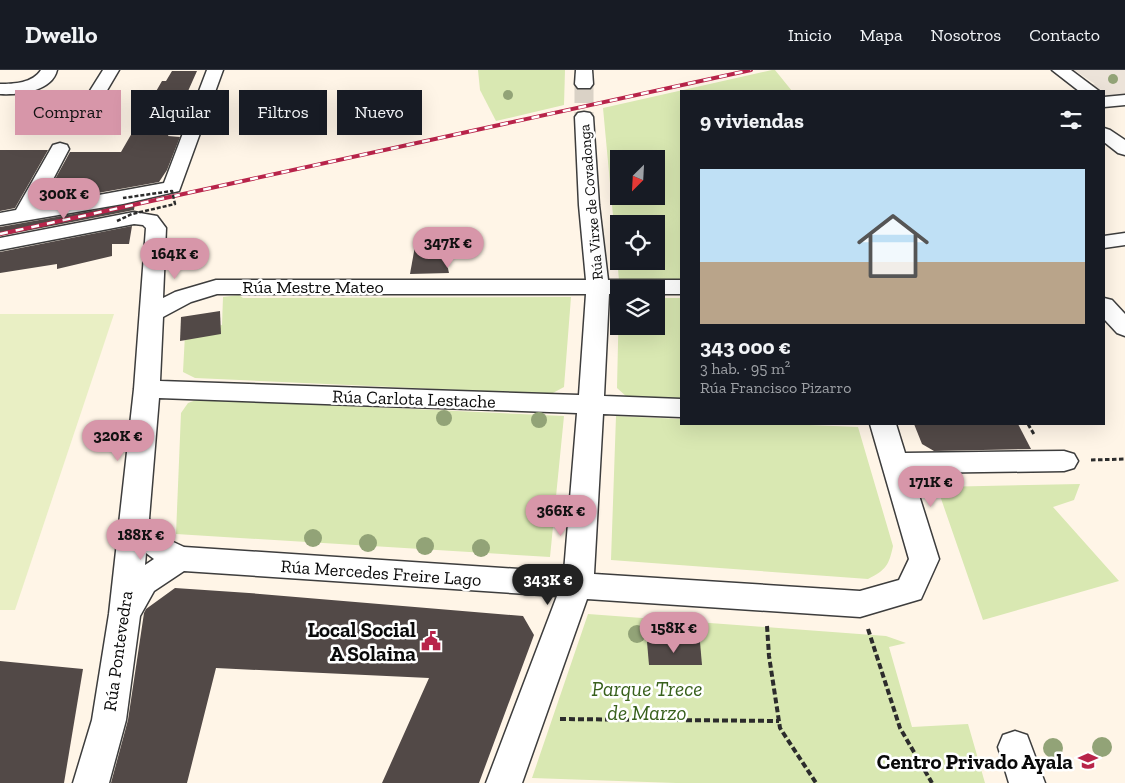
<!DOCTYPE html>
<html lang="es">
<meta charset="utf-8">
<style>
body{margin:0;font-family:"Zilla Slab",serif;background:#20242c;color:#f1f3f6;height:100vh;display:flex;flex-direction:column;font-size:19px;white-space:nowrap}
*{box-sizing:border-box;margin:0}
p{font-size:16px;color:#9ea1a6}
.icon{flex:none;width:28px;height:28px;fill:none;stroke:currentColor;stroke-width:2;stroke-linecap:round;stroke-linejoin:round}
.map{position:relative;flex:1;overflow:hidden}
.details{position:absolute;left:680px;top:20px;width:425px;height:335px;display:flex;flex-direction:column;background:#171b24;border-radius:0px;box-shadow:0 5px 20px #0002}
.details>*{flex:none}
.hud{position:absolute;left:15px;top:20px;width:475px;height:45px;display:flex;gap:10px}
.needle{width:32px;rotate:204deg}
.buttons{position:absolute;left:610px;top:80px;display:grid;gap:10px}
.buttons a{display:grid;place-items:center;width:55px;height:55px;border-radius:0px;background:#171b24;box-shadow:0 5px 20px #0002;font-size:25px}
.price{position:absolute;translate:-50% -42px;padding:0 11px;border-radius:18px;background:#d796a9;color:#111;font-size:16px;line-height:32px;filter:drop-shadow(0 1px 2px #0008)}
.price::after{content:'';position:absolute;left:50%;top:30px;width:15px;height:11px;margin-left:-8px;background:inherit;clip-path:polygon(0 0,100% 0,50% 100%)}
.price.active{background:#222;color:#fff}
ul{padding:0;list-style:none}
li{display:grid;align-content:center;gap:10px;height:265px;padding:0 20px}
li+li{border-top:1px solid #363941}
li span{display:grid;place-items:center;height:155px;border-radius:0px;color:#555}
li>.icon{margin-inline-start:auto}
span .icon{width:90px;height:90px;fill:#fffc;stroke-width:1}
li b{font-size:21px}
h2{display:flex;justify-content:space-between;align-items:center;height:60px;padding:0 20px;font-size:21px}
.pill{padding:0 18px;border-radius:0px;background:#171b24;box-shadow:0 5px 20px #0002;font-size:18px;line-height:45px}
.pill.active{background:#d796a9;color:#111}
header{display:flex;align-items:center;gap:30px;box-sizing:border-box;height:70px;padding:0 25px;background:#171b24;border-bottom:1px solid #363941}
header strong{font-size:24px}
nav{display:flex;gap:28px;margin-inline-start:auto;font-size:18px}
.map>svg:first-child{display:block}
.green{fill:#d9e8b2;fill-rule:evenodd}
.pitch{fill:#e9efc4}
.plaza{fill:#ece3d9}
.building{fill:#524947}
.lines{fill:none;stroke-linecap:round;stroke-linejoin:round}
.street-tunnel{stroke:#dad2c6;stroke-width:19;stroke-dasharray:19 9;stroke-linecap:butt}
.street-casing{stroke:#3d3d3d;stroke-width:3}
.path-far1{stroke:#2c2c2c;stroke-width:3;stroke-dasharray:4.5 2.5;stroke-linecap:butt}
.path{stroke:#2c2c2c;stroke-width:4;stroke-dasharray:6 3;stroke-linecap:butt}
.street{fill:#fff;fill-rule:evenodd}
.rail-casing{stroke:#b8244a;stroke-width:4}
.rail{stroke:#fff;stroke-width:2.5;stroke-dasharray:8;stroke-linecap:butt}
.path-bridge{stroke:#2c2c2c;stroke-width:2.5;stroke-dasharray:4 2;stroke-linecap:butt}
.tree{fill:#92a377}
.labels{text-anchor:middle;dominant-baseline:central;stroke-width:5;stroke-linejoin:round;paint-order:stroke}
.far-street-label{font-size:15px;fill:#0a0a0a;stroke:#fff}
.street-label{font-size:18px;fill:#0a0a0a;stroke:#fff}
.near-poi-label{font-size:21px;font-weight:bold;fill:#0a0a0a;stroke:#fff;text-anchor:end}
.near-park-label{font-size:21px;font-style:italic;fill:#38601c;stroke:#fff}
</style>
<header>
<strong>Dwello</strong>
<nav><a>Inicio</a><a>Mapa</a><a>Nosotros</a><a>Contacto</a></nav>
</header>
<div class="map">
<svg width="1125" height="713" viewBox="0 0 1125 713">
<rect width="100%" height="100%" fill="#fff5e7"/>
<g class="green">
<polygon points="478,0 565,0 564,35 496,51 480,20"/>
<path d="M772,0H775L792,21H681V210H619L603,38ZM619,89H656V126H619ZM619,154H656V191H619Z"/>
<polygon points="239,225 243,228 571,227 564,317 551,324 195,308 183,302 185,264 222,255 223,227"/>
<polygon points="619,228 619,256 656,256 656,228 681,228 681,330 627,327 617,318"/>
<polygon points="199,329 564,346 550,487 176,464 181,343 188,333"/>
<path d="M616,346L681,349V354H785L858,357L893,476C889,495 886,500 868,509L611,490Z"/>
<polygon points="1080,414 1074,430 1053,437 1119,511 983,550 937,417"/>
<polygon points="588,544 886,566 906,573 889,577 912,657 968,654 985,713 676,713 532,708"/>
</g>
<polygon class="pitch" points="0,244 114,244 15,540 0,540"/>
<polygon class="plaza" points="1074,0 1125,0 1125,25 1110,27 1104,26 1104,21 1097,21 1089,15 1095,14"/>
<g class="building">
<polygon points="172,1 197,1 168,66 180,67 167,100 159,112 42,133 70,82 121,82 162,11 166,11"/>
<polygon points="0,80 48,80 15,138 0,141"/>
<polygon points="135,133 134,140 0,166 0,157"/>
<polygon points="132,156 129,174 112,174 112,186 57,199 57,194 0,203 0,182"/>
<polygon points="415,176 443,176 449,203 410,204"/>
<polygon points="220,241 221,264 180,271 181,247"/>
<polygon points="914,354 1018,354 1031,379 934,381 922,374"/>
<polygon points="175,518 249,523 523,546 534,565 479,713 382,713 429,608 216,598 187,713 111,713 128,650 144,543 146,539"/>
<polygon points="647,572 700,572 702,595 649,595"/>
<polygon points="0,591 83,599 64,713 0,713"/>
</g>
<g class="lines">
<polyline class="street-tunnel" points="584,14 584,47"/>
<defs>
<g id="street">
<path d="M41,0H57C52,22 18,25 0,24V14C14,14 33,13 41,0Z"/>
<polygon points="103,0 119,0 96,39 90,40 84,39 81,35"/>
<polygon points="207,0 223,0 179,121 123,134 0,155 0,143 16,140 53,75 60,73 67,75 69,79 39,136 164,113"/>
<polygon points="576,0 592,0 593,14 590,18 578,18 575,14"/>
<polygon points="1052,0 1071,0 1099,21 1079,21"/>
<polygon points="1125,25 1125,35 1104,37 1104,27"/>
<path d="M584,42L590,43L593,47L599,135L608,210H681V224H656V219H619V224H609L604,326L681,329V347L603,344L594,504L860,521L899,510L909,489L870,354H896L905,383L1064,381L1074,384L1078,391L1074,398L1064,401L912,403L939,489L921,529L860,547L587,529L522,713H486L557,526L184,501L154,521L140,546L126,650L109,713H73L92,650L109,544L134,319L146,158L143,155L134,154L0,180V168L134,142L157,146L166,158L163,228L175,222L216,210H586L579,135L575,47L578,43ZM217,224H586L579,325L160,311L163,247L191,232ZM159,328L577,343L564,502L184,477L169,470L149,449ZM146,483L154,489L145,495Z"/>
<polygon points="1104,58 1110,60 1125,70 1125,85 1118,83 1104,72"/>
<polygon points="1125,163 1125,175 1104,178 1104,166"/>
<polygon points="1104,228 1112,230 1125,244 1125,266 1117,263 1104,249"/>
<polygon points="1015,661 1027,665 1045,713 1009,713 998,677 1003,665"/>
</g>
</defs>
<use href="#street" class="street-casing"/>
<g class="path-far1">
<polyline points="1028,354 1035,366"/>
<polyline points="1091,390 1125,389"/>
</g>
<g class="path">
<polyline points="767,556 769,586 780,658 816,713"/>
<polyline points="868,559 900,658 932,713"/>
<polyline points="560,649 779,651"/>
</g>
<use href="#street" class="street"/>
<defs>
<polyline id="rail" points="0,164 751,0"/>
</defs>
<use href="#rail" class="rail-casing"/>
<use href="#rail" class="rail"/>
<polyline class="path-bridge" points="117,151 132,144 175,134 172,121 123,128"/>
</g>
<g class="tree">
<circle cx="1113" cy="9" r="5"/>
<circle cx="508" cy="25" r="5"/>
<circle cx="444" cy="348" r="8"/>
<circle cx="539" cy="350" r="8"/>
<circle cx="313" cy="468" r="9"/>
<circle cx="368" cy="473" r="9"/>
<circle cx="425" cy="476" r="9"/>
<circle cx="481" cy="478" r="9"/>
<circle cx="637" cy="564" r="9"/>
<circle cx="1102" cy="677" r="10"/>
<circle cx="1053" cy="678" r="10"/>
</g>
<defs>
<symbol id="civic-bare" viewBox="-9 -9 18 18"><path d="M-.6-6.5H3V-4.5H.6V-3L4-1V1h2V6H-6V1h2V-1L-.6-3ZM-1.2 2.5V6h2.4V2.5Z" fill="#b8244a" stroke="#fff" stroke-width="2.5" paint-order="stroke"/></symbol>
<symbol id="school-bare" viewBox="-9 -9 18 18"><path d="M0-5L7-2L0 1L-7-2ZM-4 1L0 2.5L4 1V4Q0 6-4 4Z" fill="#b8244a" stroke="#fff" stroke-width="2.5" paint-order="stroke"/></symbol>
</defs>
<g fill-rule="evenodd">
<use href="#civic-bare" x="417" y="557" width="28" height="28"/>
<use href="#school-bare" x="1074" y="677" width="28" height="28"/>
</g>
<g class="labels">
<g class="far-street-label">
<text transform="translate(591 132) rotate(-95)">Rúa Virxe de Covadonga</text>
</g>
<g class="street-label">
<text x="313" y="217">Rúa Mestre Mateo</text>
<text transform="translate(414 329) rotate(2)">Rúa Carlota Lestache</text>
<text transform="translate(381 503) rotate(4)">Rúa Mercedes Freire Lago</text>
<text transform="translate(118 581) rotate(-82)">Rúa Pontevedra</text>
</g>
<g class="near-poi-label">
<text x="416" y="559">Local Social<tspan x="416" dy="24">A Solaina</tspan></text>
<text x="1073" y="691">Centro Privado Ayala</text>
</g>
<g class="near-park-label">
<text x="647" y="618">Parque Trece<tspan x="647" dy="24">de Marzo</tspan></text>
</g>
</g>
</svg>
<div class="buttons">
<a><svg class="needle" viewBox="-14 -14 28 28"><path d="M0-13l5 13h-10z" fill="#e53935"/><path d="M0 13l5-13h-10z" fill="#9ea1a6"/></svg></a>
<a><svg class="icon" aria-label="locate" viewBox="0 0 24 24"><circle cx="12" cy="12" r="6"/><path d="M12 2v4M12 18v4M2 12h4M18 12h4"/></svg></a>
<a><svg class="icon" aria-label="layers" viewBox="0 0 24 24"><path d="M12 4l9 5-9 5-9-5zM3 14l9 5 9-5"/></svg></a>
</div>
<b class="price" style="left:64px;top:150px">300K €</b>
<b class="price" style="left:448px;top:199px">347K €</b>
<b class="price" style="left:175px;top:210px">164K €</b>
<b class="price" style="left:118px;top:392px">320K €</b>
<b class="price" style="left:931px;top:438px">171K €</b>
<b class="price" style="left:561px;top:467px">366K €</b>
<b class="price" style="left:141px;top:491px">188K €</b>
<b class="price active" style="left:548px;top:536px">343K €</b>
<b class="price" style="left:674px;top:584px">158K €</b>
<div class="hud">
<a class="pill active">Comprar</a>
<a class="pill">Alquilar</a>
<a class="pill">Filtros</a>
<a class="pill">Nuevo</a>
</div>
<section class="details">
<h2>9 viviendas<svg class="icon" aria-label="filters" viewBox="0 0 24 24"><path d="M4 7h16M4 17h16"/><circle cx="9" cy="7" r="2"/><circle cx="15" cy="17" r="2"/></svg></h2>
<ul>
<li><span style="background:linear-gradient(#bfe0f5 60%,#b9a48a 0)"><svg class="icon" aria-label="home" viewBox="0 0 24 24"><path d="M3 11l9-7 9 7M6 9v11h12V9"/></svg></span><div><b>343 000 €</b><p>3 hab. · 95 m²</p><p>Rúa Francisco Pizarro</p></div></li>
</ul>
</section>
</div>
